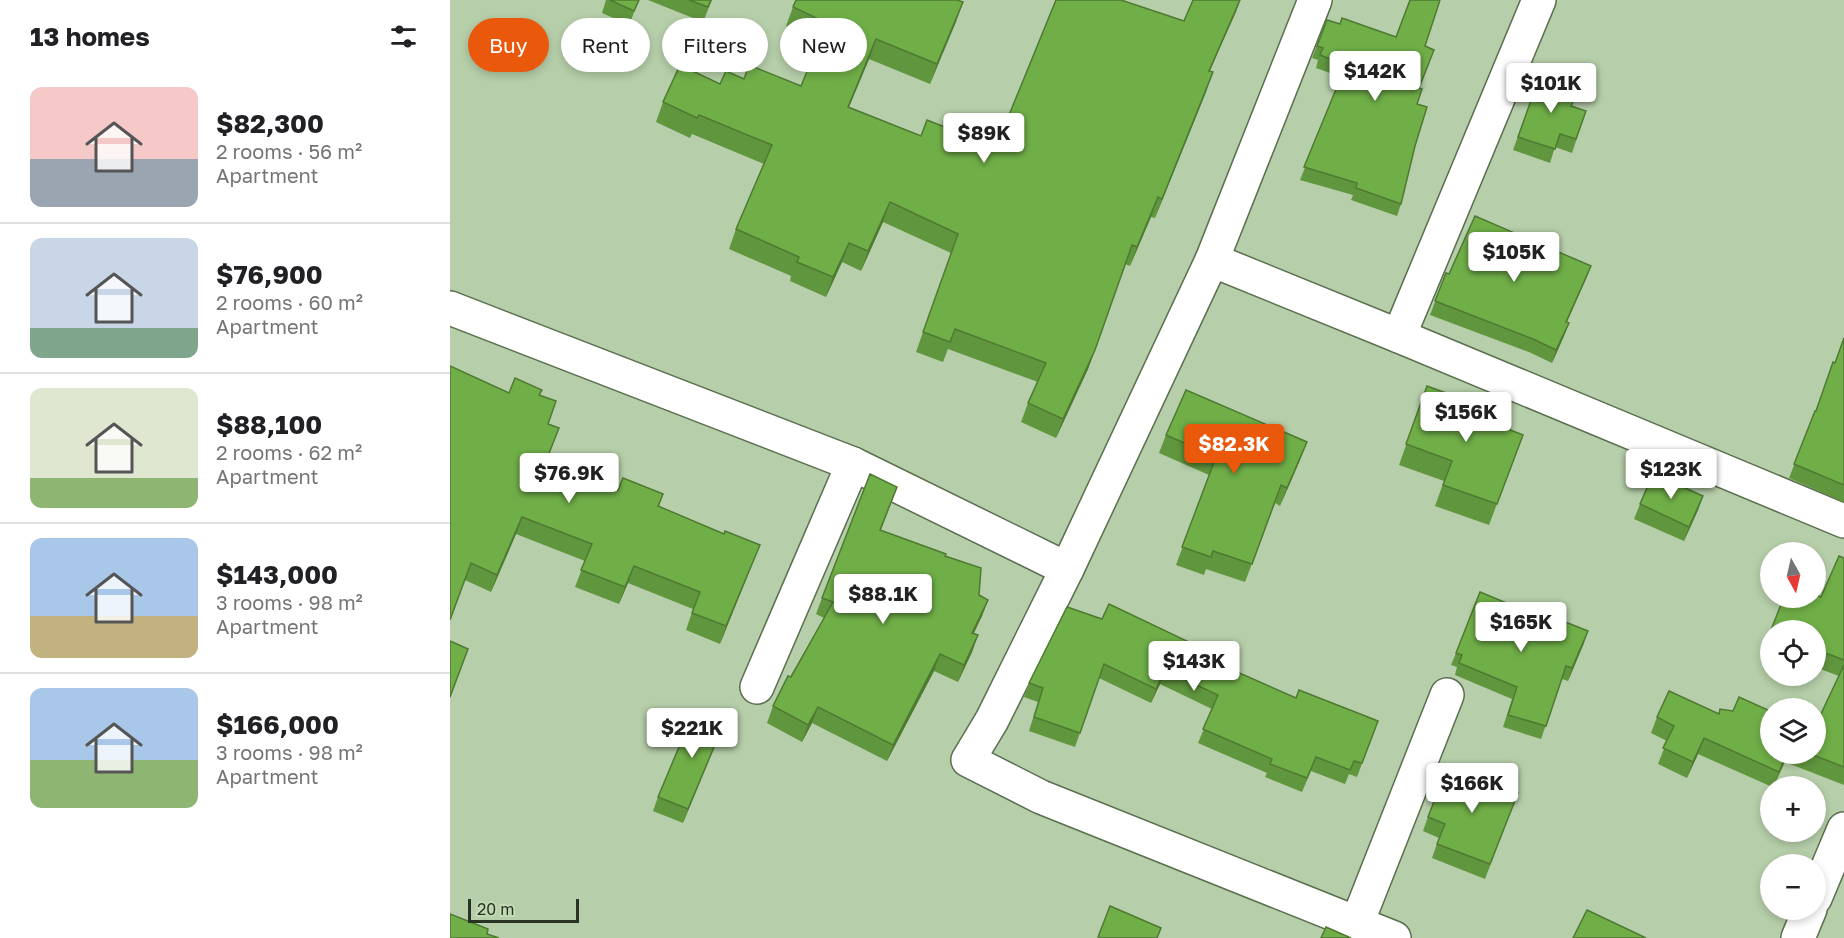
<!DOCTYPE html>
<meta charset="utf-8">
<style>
body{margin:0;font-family:"Golos Text",sans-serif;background:#f2f2f2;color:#202124;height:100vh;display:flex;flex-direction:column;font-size:22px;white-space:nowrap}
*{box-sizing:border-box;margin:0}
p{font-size:20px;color:#757577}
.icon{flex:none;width:33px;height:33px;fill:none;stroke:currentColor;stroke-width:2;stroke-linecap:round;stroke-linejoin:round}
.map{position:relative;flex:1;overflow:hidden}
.details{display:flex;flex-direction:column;background:#fff;width:450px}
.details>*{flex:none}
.banner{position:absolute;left:18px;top:18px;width:570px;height:54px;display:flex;gap:12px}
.needle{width:39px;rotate:172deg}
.tools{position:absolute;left:1310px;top:542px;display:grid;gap:12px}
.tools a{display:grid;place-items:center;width:66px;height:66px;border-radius:50%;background:#fff;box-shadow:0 3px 9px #0003;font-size:30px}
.scale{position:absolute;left:18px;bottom:15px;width:111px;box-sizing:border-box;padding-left:6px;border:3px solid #293324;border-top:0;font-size:16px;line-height:21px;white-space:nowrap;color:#293324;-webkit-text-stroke:4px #c2dbb5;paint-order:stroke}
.price{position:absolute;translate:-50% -51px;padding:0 14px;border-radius:6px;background:#fff;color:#222;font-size:20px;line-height:39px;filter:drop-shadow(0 2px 3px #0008)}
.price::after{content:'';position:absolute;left:50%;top:36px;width:18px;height:14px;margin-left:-9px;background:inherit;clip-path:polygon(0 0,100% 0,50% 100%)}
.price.on{background:#ea580c;color:#fff}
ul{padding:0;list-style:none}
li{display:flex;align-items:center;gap:18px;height:150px;padding:0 30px}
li+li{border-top:2px solid #e0e0e0}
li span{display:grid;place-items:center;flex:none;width:168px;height:120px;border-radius:12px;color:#555}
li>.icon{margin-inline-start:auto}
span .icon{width:72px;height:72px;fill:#fffc;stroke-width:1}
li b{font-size:26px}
h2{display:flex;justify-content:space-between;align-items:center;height:72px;padding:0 30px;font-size:26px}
.chip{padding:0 21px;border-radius:27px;background:#fff;box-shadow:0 3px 9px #0003;font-size:21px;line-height:54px}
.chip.on{background:#ea580c;color:#fff}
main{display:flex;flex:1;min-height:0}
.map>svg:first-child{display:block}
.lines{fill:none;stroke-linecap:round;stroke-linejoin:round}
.street-casing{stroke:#596f4d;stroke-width:36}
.street{stroke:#fff;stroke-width:33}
.wall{fill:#60963e}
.shaded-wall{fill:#4e7a32}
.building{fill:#70af48;stroke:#4e7a32;stroke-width:1.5}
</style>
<main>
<section class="details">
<h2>13 homes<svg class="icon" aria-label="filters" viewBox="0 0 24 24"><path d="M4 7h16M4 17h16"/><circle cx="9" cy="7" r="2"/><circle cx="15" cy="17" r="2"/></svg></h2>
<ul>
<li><span style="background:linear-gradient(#f6c9c9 60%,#9aa5b1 0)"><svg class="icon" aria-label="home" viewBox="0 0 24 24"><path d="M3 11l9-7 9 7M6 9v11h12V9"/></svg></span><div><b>$82,300</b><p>2 rooms · 56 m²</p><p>Apartment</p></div></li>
<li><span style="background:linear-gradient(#c9d6e8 75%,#7fa58c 0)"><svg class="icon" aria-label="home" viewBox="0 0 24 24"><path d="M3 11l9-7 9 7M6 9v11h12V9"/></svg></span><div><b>$76,900</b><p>2 rooms · 60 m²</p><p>Apartment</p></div></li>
<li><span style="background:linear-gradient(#dfe7d0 75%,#8fb573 0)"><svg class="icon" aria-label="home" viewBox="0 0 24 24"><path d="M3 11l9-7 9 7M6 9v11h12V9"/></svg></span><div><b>$88,100</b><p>2 rooms · 62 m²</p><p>Apartment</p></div></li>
<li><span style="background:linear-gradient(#a9c7e8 65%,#c2b280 0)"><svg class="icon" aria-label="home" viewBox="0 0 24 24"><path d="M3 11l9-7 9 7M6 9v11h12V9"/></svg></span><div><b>$143,000</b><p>3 rooms · 98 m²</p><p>Apartment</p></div></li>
<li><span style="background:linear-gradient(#a9c7e8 60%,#8fb573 0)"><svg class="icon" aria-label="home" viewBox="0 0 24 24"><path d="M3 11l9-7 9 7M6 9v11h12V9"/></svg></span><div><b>$166,000</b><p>3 rooms · 98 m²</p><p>Apartment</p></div></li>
</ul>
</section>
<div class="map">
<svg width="1394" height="938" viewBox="0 0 1394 938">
<rect width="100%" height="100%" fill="#b6cea9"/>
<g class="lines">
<defs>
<g id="street">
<polyline points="762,260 865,0"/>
<polyline points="0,308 403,464 617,569"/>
<polyline points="949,336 1089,0"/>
<polyline points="307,687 403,464"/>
<polyline points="1365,898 1394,829"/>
<polyline points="907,923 997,695"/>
<polyline points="944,938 591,797 518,760 542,720 617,569 762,260 949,336 1394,521"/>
<polyline points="1348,938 1360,909"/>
</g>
</defs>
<use href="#street" class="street-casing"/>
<use href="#street" class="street"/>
</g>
<g class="wall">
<polygon points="156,0 189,0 179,25 152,13"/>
<polygon points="198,0 262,0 253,22"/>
<polygon points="743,0 790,0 760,71 756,92 705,218 701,217 680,266 675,264 638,369 606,438 571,422 578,403 588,382 498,349 493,362 466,352 501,253 433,222 411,271 392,262 376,297 340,281 341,276 279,249 286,229 314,164 242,134 240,138 206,122 213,102 270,84 294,79 351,86 369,42 336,26 343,7 513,2 480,84 419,59 399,107 471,136 546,147 734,21"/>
<polygon points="877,20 890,24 975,46 967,104 965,146 951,204 947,216 901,200 903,195 850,180 891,77 866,68 868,60 862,58"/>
<polygon points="1090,75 1123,106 1136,111 1122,153 1105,147 1100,163 1063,150"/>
<polygon points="1141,266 1117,322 1119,323 1114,336 1102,363 1079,352 980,315 996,273 999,274"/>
<polygon points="1394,337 1394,502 1339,478 1365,411 1366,411 1385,363"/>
<polygon points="977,386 1040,423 1073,435 1039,525 985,506 994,481 949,465"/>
<polygon points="59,393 89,395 98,424 97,461 168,490 213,494 209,507 303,562 270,644 236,630 243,609 178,583 169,604 125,587 135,561 66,534 41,592 15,580"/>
<polygon points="716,435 850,460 830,506 825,503 795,582 756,569 754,575 726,565 759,475 709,453"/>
<polygon points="447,487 431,530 495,556 529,595 538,600 532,616 523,633 528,635 522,652 508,682 484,671 437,761 362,723 352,742 317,723 323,706 374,618 366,614 372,598"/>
<polygon points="1253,496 1248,510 1234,541 1184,519 1190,504"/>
<polygon points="1394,558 1394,785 1335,762 1324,786 1320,786 1248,754 1237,778 1208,764 1217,741 1201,733 1207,717 1269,714 1270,709 1320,753 1365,753 1369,718 1389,676 1365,667 1365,630 1371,597"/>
<polygon points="617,607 738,651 846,698 928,721 907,777 899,774 895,784 861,771 852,792 815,777 817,773 748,743 762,709 710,684 701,703 649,678 625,747 579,731 588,702 574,697 579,683"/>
<polygon points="1320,633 1320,650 1315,647"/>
<polygon points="1134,643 1118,681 1112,679 1091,739 1053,727 1062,699 1005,675 1007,667 1001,665 1006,653"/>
<polygon points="275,721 233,823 203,811 208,797"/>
<polygon points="1068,793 1035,879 982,858 989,838 973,831 978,817"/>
</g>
<g class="shaded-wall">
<polygon points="790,0 786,12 751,90 759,71"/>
<polygon points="513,2 506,22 480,84 487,64"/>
<polygon points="426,39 419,59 391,126 398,107"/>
<polygon points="763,72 756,92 705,218 712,199"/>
<polygon points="708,197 701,217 680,266 687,247"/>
<polygon points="440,202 433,222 411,271 418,251"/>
<polygon points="399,243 392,262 376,297 383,277"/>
<polygon points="1141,266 1136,279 1111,335 1116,322"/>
<polygon points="1119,323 1114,336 1102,363 1106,350"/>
<polygon points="645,350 638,369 606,438 613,419"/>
<polygon points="857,442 850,460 830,506 837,488"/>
<polygon points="1253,496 1248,510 1234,541 1239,527"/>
<polygon points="72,517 66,534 41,592 47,575"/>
<polygon points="310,545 303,562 270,644 276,626"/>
<polygon points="184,566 178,583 169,604 175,587"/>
<polygon points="538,600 532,616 516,650 522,633"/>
<polygon points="1138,631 1134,643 1118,681 1122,668"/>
<polygon points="528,635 522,652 508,682 514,665"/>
<polygon points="490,654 484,671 437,761 443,745"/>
<polygon points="715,670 710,684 701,703 706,689"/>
<polygon points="368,707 362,723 352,742 358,725"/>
<polygon points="275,721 269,735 233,823 238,809"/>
<polygon points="1254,738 1248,754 1237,778 1243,762"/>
<polygon points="1337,753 1334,763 1323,786 1329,772"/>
</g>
<g class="building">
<polygon points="160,0 189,0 184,11"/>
<polygon points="239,0 261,0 258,7"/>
<polygon points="346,0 507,0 513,2 487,64 426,39 398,107 471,136 477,120 546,147 606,0 671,0 734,21 743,0 790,0 759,71 763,72 712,199 708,197 687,247 682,245 645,350 613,419 578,403 596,363 505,329 500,342 473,332 508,234 440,202 418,251 399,243 383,277 347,262 349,257 286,229 322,145 249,115 247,118 213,102 230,65 270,84 276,71 294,79 299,65 351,86 377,23 343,7"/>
<polygon points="960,0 990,0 975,46 984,50 969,88 972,89 967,104 977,107 965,146 951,204 906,188 907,183 854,167 896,65 870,55 873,48 867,46 877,20 890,24 892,18 946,37"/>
<polygon points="1090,75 1128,92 1121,106 1136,111 1126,139 1110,134 1105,149 1068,137"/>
<polygon points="1025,216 1141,266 1116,322 1119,323 1106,350 1083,339 985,301 996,273 999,274"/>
<polygon points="1394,338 1394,485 1344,464 1365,411 1366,411 1383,362 1385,363"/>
<polygon points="0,366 59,393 65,378 92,390 89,395 106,401 98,424 109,428 96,461 168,490 173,478 213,494 208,506 274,534 275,531 310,545 276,626 242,613 250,592 184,566 175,587 131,570 142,544 72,517 47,575 21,563 0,620"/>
<polygon points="977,386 1045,411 1040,422 1073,435 1047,504 993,485 1002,461 956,444"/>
<polygon points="736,390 857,442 837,488 831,485 802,564 763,551 761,557 732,547 766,457 716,435"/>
<polygon points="420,474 447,487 430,530 496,554 495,556 531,568 529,595 538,600 522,633 528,635 514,665 490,654 443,745 368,707 358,725 323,706 338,676 341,677 383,602 372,598"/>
<polygon points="1203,474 1253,496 1239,527 1190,504"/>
<polygon points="1389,556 1394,558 1394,660 1365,649 1365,630 1321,630 1334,597 1365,597 1365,594 1371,597"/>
<polygon points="1030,592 1088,616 1090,612 1138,631 1122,668 1116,666 1096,726 1058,715 1067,687 1009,663 1012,655 1006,653"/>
<polygon points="659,604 741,643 737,650 846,698 849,690 928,721 912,763 904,761 900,770 866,757 857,778 820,764 822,759 753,729 768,695 715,670 706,689 654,664 630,733 584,717 593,688 579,683 617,607 652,619"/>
<polygon points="0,641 18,649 0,697"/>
<polygon points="1394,665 1394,767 1358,753 1365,753 1365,718 1369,718"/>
<polygon points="1219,691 1269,714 1270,709 1283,711 1289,697 1320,711 1320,753 1337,753 1329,772 1254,738 1243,762 1213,748 1224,726 1207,717"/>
<polygon points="245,709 275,721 238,809 208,797"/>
<polygon points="998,765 1068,793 1040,864 987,844 995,824 978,817"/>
<polygon points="660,906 711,928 707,938 651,938 648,937"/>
<polygon points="1137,910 1196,938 1123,938"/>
<polygon points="0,914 38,929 37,934 49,938 0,938"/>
<polygon points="876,927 901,938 871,938"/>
</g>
</svg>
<div class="tools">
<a><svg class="needle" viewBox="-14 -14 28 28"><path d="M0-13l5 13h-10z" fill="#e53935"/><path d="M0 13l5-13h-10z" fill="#757577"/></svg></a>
<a><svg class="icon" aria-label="locate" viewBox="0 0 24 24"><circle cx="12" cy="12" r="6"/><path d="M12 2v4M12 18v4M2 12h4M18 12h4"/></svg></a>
<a><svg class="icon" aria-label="layers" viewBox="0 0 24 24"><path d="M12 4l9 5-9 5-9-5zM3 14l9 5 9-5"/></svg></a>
<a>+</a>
<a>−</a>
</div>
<div class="scale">20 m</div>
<b class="price" style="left:925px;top:102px">$142K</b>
<b class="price" style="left:1101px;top:114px">$101K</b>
<b class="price" style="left:534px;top:164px">$89K</b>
<b class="price" style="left:1064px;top:283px">$105K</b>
<b class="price" style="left:1016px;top:443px">$156K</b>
<b class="price on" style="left:784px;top:475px">$82.3K</b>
<b class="price" style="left:1221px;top:500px">$123K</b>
<b class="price" style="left:119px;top:504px">$76.9K</b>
<b class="price" style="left:433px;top:625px">$88.1K</b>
<b class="price" style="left:1071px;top:653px">$165K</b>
<b class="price" style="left:744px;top:692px">$143K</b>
<b class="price" style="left:242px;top:759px">$221K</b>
<b class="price" style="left:1022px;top:814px">$166K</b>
<div class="banner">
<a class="chip on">Buy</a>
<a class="chip">Rent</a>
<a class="chip">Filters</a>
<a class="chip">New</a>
</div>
</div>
</main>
